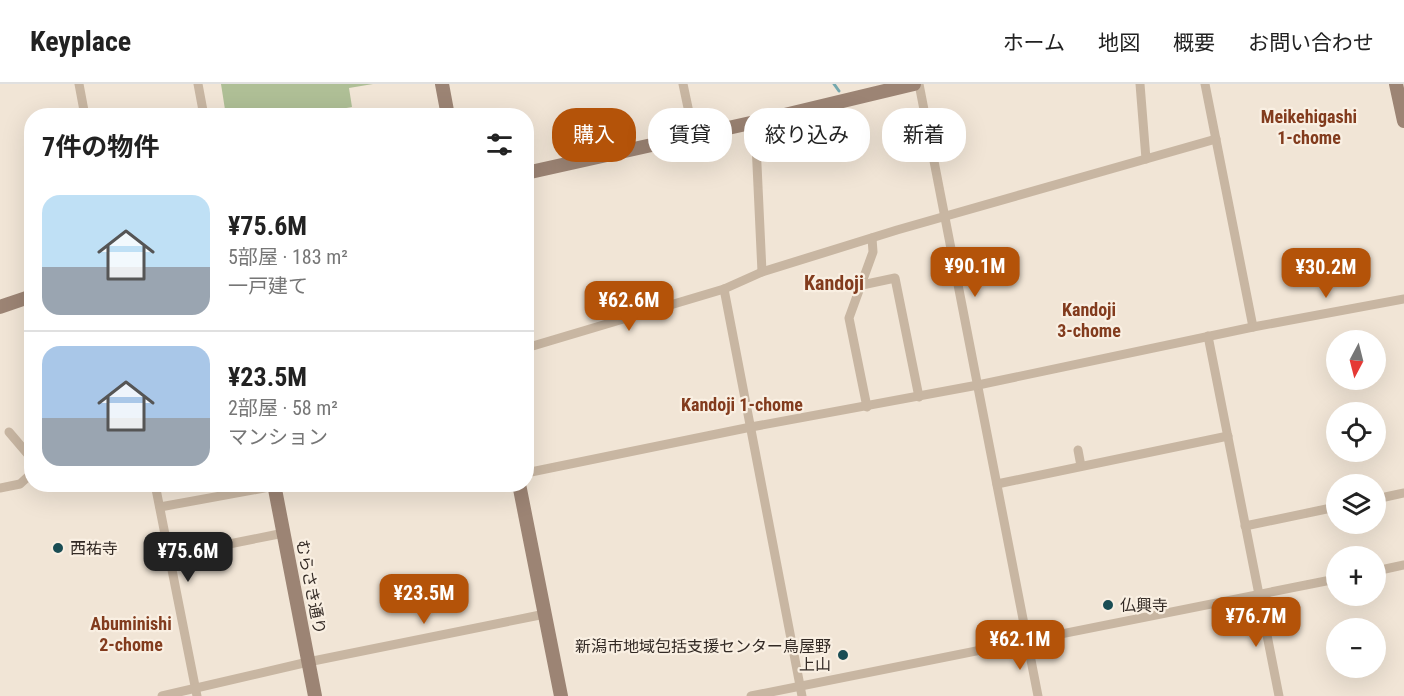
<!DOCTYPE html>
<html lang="ja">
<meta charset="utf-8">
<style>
body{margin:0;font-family:"Roboto Condensed","Noto Sans JP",sans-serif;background:#f6f6f6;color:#222;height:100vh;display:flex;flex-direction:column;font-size:22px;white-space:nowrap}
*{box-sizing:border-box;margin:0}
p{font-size:20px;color:#767676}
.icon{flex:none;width:33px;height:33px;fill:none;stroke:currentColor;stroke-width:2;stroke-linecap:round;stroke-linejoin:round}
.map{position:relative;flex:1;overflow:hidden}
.sheet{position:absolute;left:24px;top:24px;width:510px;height:384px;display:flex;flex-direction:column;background:#fff;border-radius:24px;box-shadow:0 6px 24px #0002}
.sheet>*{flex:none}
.guide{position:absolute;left:552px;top:24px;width:570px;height:54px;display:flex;gap:12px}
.needle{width:39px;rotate:187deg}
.controls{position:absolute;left:1326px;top:246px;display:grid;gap:12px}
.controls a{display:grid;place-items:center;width:60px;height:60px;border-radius:50%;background:#fff;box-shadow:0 6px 24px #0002;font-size:30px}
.price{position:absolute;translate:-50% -51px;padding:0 14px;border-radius:12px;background:#b45309;color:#fff;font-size:20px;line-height:39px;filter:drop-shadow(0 2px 3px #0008)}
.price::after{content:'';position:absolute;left:50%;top:36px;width:18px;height:14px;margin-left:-9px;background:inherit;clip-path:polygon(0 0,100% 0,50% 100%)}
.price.on{background:#222;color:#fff}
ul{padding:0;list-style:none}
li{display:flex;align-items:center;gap:18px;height:150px;padding:0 18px}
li+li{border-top:2px solid #e0e0e0}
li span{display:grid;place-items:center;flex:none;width:168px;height:120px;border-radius:18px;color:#555}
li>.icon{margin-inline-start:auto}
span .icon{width:72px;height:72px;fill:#fffc;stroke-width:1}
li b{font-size:26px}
h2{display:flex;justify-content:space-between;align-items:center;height:72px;padding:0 18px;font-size:26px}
.chip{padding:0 21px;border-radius:24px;background:#fff;box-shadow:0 6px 24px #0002;font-size:21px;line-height:54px}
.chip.on{background:#b45309;color:#fff}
header{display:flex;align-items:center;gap:36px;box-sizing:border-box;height:84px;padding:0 30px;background:#fff;border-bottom:2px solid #e0e0e0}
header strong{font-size:28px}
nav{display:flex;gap:33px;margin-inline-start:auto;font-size:21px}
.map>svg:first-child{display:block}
.green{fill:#afbf96}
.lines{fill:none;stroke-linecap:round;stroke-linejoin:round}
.stream{stroke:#75a8ae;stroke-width:3}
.street{stroke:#c8b6a2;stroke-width:9}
.secondary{stroke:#9c8474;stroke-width:14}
.poi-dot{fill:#1a4d54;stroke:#f9efe2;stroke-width:2}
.labels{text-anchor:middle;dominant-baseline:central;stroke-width:4.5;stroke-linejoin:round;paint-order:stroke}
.poi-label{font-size:16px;fill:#332a25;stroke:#f9efe2;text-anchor:start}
.street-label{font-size:16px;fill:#332a25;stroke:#f9efe2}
.neighbourhood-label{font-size:18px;font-weight:bold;fill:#823b1d;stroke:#f9efe2}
.quarter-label{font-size:20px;font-weight:bold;fill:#823b1d;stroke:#f9efe2}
</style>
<header>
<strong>Keyplace</strong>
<nav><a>ホーム</a><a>地図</a><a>概要</a><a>お問い合わせ</a></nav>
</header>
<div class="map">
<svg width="1404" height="612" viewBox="0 0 1404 612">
<rect width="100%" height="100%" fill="#f1e5d6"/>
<polygon class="green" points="221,0 373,0 349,4 352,23 306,31 226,32"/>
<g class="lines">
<polyline class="stream" points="834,0 839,7"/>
<g class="street">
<polyline points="79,0 85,32"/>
<polyline points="198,0 204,32"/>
<polyline points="683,0 694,52"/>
<polyline points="919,0 1038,612"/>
<polyline points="1140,0 1146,75"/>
<polyline points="1205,0 1253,243"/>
<polyline points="755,38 762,188"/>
<polyline points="862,201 895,194 919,313"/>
<polyline points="724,205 802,612"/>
<polyline points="1208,252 1279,612"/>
<polyline points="526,264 724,205 762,188 897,146 1216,55"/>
<polyline points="867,323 849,234 873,168 872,154"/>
<polyline points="9,348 32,375"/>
<polyline points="1078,366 1081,382"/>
<polyline points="526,389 751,343 978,301 1253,243 1404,215"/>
<polyline points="155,400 197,612"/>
<polyline points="997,400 1228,352"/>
<polyline points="0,404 20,400 32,389"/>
<polyline points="1376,415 1404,409"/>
<polyline points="160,423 275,402"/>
<polyline points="1245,442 1336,423"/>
<polyline points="169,472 284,449"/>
<polyline points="1376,487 1404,481"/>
<polyline points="162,612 308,578 545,530"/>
<polyline points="751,612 1336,495"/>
</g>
<g class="secondary">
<polyline points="442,0 448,32"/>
<polyline points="1396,0 1404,37"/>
<polyline points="526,89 755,38 914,0"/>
<polyline points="0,223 32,212"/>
<polyline points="274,400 315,612"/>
<polyline points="519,400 561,612"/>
</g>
</g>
<g class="poi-dot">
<circle cx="58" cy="464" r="6"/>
<circle cx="1108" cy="521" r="6"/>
<circle cx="843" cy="571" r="6"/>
</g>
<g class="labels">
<g class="poi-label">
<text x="70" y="464">西祐寺</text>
<text x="1120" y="521">仏興寺</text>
<text x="831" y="562" text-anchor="end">新潟市地域包括支援センター鳥屋野<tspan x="831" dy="18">上山</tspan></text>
</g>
<g class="street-label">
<text transform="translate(311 503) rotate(79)">むらさき通り</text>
</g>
<g class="neighbourhood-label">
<text x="1309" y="32">Meikehigashi<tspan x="1309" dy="21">1-chome</tspan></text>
<text x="1089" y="225">Kandoji<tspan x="1089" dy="21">3-chome</tspan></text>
<text x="742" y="320">Kandoji 1-chome</text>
<text x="131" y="539">Abuminishi<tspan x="131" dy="21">2-chome</tspan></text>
</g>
<g class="quarter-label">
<text x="834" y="199">Kandoji</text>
</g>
</g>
</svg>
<div class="controls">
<a><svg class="needle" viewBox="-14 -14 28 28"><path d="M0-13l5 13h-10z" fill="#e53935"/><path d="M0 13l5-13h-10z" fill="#767676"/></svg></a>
<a><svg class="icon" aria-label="locate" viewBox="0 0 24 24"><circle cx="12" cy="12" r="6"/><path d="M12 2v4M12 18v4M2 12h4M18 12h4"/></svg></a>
<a><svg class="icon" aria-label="layers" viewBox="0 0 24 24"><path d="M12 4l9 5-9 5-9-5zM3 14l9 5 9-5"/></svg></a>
<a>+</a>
<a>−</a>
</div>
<b class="price" style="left:975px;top:214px">¥90.1M</b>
<b class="price" style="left:1326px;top:215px">¥30.2M</b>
<b class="price" style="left:629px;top:248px">¥62.6M</b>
<b class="price on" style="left:188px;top:499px">¥75.6M</b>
<b class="price" style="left:424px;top:541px">¥23.5M</b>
<b class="price" style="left:1256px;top:564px">¥76.7M</b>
<b class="price" style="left:1020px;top:587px">¥62.1M</b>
<div class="guide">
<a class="chip on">購入</a>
<a class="chip">賃貸</a>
<a class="chip">絞り込み</a>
<a class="chip">新着</a>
</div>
<section class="sheet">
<h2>7件の物件<svg class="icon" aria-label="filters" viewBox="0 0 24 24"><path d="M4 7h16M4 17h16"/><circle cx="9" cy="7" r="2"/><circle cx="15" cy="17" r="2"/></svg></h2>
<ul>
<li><span style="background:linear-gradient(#bfe0f5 60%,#9aa5b1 0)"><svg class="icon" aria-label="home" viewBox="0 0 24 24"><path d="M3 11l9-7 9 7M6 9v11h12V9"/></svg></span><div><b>¥75.6M</b><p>5部屋 · 183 m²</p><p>一戸建て</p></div></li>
<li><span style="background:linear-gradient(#a9c7e8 60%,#9aa5b1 0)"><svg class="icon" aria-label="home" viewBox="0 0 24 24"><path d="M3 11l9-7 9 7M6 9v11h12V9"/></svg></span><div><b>¥23.5M</b><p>2部屋 · 58 m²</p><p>マンション</p></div></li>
</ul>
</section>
</div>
